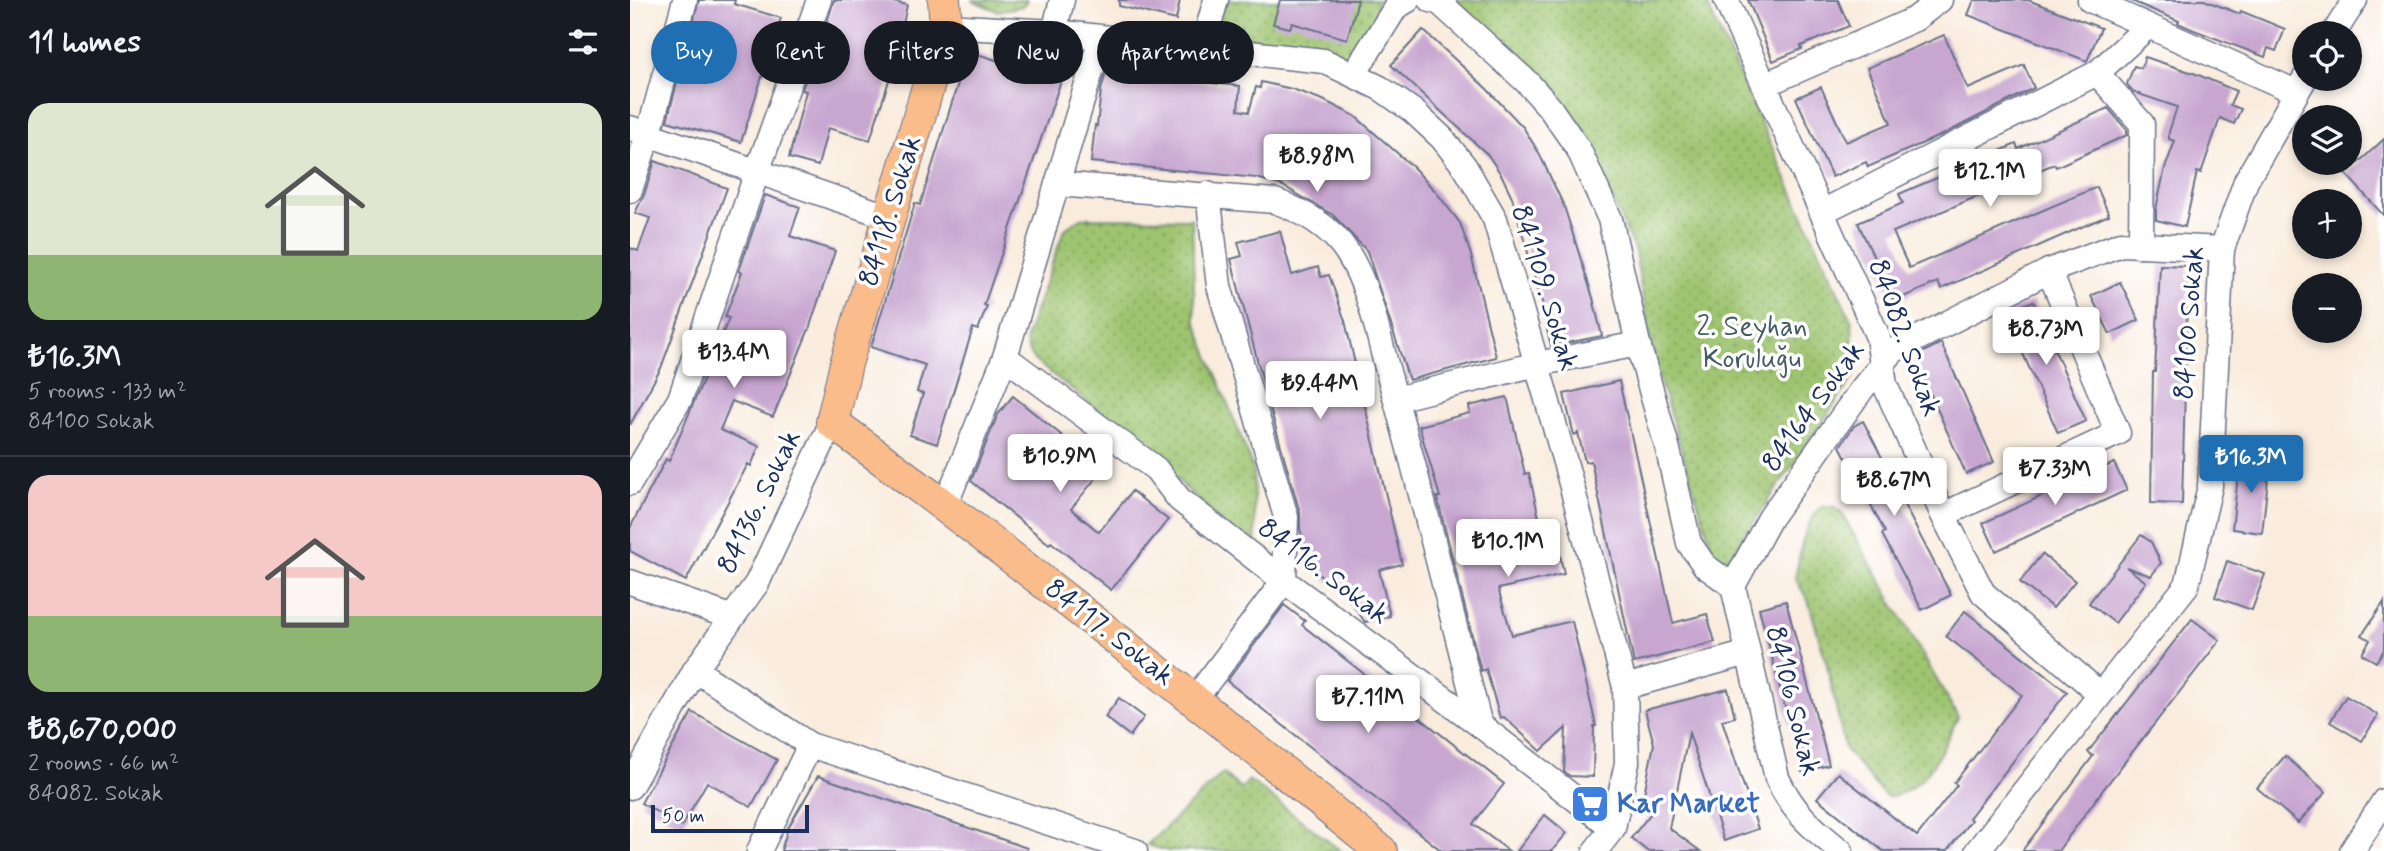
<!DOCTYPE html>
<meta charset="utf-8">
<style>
body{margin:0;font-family:Mynerve,sans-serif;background:#20242c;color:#f1f3f6;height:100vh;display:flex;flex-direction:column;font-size:26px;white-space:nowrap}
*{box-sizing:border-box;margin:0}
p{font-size:23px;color:#9ea1a6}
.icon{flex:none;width:38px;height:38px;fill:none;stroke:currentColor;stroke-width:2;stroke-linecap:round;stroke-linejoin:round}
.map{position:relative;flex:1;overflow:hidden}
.drawer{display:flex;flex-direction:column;background:#171b24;width:630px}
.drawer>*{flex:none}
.guide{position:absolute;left:21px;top:21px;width:665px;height:63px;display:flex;gap:14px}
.fabs{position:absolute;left:1662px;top:21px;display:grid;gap:14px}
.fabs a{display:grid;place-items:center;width:70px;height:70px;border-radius:50%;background:#171b24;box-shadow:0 4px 10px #0003;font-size:35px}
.scale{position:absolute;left:21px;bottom:18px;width:158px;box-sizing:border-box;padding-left:7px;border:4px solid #1b2f5e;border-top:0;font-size:19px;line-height:24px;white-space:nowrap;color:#1b2f5e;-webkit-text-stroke:5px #fff;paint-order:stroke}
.price{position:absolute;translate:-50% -60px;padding:0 16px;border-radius:7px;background:#fff;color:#222;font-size:23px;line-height:46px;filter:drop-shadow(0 2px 4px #0008)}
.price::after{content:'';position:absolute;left:50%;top:42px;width:21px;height:16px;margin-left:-10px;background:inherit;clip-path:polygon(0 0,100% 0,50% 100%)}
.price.current{background:#1f6fb2;color:#fff}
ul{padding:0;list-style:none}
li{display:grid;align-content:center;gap:14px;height:371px;padding:0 28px}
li+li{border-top:2px solid #363941}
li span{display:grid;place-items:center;height:217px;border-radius:21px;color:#555}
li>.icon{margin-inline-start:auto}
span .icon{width:126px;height:126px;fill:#fffc;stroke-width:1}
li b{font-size:30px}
h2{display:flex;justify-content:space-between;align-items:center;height:84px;padding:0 28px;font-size:30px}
.chip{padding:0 24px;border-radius:32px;background:#171b24;box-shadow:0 4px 10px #0003;font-size:24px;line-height:63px}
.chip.current{background:#1f6fb2;color:#fff}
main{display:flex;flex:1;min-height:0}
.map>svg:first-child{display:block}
.park{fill:url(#park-dots);stroke:#5c7a66;stroke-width:2}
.building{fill:#c7a6d0}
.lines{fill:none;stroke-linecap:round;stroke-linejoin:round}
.minor-casing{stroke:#69718a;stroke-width:27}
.major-casing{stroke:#69718a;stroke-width:34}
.minor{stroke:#fff;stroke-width:24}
.major{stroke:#f9bc8a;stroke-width:32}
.labels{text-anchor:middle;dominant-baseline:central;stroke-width:7;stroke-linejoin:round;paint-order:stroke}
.street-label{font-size:28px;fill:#1b2f5e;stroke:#fff}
.park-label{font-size:28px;fill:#425c63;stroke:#fff}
.shop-label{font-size:28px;font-weight:bold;fill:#366cbe;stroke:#fff;text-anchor:start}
</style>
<main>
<section class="drawer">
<h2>11 homes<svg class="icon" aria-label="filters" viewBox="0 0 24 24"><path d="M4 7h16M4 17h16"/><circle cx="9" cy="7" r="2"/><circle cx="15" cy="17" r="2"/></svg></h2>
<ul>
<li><span style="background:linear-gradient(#dfe7d0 70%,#8fb573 0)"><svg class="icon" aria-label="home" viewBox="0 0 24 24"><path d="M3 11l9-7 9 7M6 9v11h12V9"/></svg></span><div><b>₺16.3M</b><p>5 rooms · 133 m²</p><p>84100 Sokak</p></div></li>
<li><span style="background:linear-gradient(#f6c9c9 65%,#8fb573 0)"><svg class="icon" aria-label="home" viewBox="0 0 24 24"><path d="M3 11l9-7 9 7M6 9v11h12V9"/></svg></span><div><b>₺8,670,000</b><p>2 rooms · 66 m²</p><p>84082. Sokak</p></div></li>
</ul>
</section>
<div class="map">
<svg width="1754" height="851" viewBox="0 0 1754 851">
<defs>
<pattern id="park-dots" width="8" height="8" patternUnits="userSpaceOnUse" patternTransform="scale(1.75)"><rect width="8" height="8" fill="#9ec46f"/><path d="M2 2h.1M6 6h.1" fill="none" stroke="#80a05e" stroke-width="1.8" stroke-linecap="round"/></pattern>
</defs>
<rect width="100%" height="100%" fill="#fff"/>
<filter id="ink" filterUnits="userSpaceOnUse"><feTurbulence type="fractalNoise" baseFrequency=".0143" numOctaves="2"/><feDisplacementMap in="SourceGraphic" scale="14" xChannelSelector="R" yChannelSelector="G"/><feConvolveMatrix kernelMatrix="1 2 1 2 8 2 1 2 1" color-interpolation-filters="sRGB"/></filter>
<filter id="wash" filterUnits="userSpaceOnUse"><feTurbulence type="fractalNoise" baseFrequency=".00686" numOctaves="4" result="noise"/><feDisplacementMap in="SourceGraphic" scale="28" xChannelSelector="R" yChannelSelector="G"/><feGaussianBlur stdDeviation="1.57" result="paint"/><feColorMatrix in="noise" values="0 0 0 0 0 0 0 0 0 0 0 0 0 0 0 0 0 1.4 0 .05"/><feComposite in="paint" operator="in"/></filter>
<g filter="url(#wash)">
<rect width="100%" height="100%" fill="#f9ecdd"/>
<g class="park">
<polygon points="341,0 397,0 393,6 368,11"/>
<polygon points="595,0 758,0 727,58 588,31"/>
<polygon points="817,0 1075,0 1222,322 1224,376 1101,555 1092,561 1085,557 1024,362 1005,252 952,128 920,86"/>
<polygon points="451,218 562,219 565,320 623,468 626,556 502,436 404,360 397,347 396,337 434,230"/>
<path d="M1193,506H1203L1211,512L1328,717C1312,749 1298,790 1258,797L1252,793L1215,749L1197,665L1178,600L1165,578C1171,553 1172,523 1193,506Z"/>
<polygon points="593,773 611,789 619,780 711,851 538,851 517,845"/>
</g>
<g id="blocks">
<g class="building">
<polygon points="69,0 105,0 104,4 151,18 111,142 37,121"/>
<polygon points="204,0 254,0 277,5 266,58 240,140 198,128 188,166 159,158 176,91 172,90 181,65 190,67 197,22"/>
<polygon points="489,0 550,0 546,20 489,6"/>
<polygon points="650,0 728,0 717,39 662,23 660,28 643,24"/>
<polygon points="1118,0 1208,0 1219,26 1171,46 1172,49 1143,61"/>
<polygon points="1344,0 1398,0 1471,28 1457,61 1338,15"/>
<polygon points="1499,0 1574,0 1610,14 1611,11 1655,29 1646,51 1638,48 1635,57 1564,30 1548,23 1549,21"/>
<polygon points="793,30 857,89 893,127 909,153 934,206 963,298 972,336 921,346 912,309 914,309 882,197 872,176 858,155 761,65"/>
<polygon points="1314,35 1338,89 1394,65 1404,88 1314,134 1238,167 1236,162 1202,177 1166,98 1191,87 1216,142 1261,123 1237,68"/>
<polygon points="338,51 391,68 395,56 435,69 354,305 357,306 348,330 343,328 307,444 280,435 293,394 287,392 295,365 241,347 285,203 290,205"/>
<polygon points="1515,57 1566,74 1606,91 1600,105 1611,109 1604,124 1590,118 1571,173 1567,172 1555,227 1526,220 1526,209 1535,168 1545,141 1539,139 1539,132 1547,107 1503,92 1497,84 1504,66 1511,68"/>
<polygon points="476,72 610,86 608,110 619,112 626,87 630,88 631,82 662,89 693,100 725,116 782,166 806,192 830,223 841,255 866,357 779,380 737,251 703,215 653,186 627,178 461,162 465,125 467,126 471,90"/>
<polygon points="1478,108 1497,130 1497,135 1426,167 1424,164 1263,232 1279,268 1467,187 1479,215 1311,289 1308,282 1264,301 1228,223 1273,203 1269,194 1386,144 1388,149"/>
<polygon points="1754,139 1754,216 1716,174"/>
<polygon points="25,161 97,188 31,368 0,425 0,248 8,251 20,218 5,213 14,195"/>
<polygon points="135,195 170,207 160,236 205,251 179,329 143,417 102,401 90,430 129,446 121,466 118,464 56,581 0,551 0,528 36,459 39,461 82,359 99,318 95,317 112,272 109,271"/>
<polygon points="650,231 662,275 688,267 691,277 699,275 715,321 772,564 749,570 760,616 735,622 716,595 681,568 670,529 670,513 635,390 601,259 612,256 608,242"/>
<polygon points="1530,265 1558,266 1552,504 1521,503 1523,372 1525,372"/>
<polygon points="1490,282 1509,320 1480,334 1461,296"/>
<polygon points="1403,301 1456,421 1428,433 1375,313"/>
<polygon points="1311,343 1364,462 1336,474 1284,357"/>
<polygon points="989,381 1043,623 1077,614 1085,642 1004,663 961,461 955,462 948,433 944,435 934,394"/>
<polygon points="383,396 473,469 441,509 469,532 502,491 538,520 481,590 421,542 419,544 341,481 368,414"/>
<polygon points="877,397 895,474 899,473 917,554 929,551 934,574 868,589 882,635 942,621 966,726 964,726 963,777 940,776 934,772 936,728 911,751 874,717 870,718 856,669 851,671 807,497 810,497 789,426 840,413 839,406"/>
<polygon points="1233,421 1273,498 1271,499 1321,595 1292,610 1252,534 1255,532 1210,446 1224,426"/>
<polygon points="1610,458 1640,461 1632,533 1602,529"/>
<polygon points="1484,463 1497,490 1366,551 1353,523"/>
<polygon points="1511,535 1521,542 1531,563 1521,576 1496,567 1516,582 1485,623 1459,603"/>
<polygon points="1412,554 1445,581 1423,608 1390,582"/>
<polygon points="1597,561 1635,574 1622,610 1585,597"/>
<polygon points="1156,601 1199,765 1172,772 1129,608"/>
<polygon points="1754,602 1754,650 1746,662 1732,654 1740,640 1732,635"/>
<polygon points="654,605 675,621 672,625 874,784 843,824 879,851 812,851 597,681"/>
<polygon points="1335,611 1437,692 1339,818 1341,820 1317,851 1253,851 1187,798 1208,773 1287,836 1327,785 1324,783 1392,695 1316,636"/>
<polygon points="1562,619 1590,640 1472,791 1428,851 1392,851 1463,756 1458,752"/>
<polygon points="1098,689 1105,717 1092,720 1128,829 1094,841 1059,733 1039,828 1070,851 1017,851 1001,838 1026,807 1012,804 1024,744 1015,710"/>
<polygon points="1716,696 1748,715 1732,741 1700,722"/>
<polygon points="489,698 514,717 500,736 475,717"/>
<polygon points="62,712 147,760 121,807 77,782 52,826 11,803"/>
<polygon points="1655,756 1696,792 1668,823 1627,788"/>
<polygon points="188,776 397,848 397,851 151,851 158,828"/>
<polygon points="915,815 937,833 922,851 887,851"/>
</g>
</g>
</g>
<g filter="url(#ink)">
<use href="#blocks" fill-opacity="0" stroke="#69718a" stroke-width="2"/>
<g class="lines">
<defs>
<g id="minor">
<polyline points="801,0 810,3 898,83 920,108 949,150 980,219 1008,344 1038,450 1059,543 1075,566 1103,586"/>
<polyline points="1096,0 1248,337 1255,385 1313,515 1353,593 1470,694"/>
<polyline points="1460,0 1666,92"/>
<polyline points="316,26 424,32 694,61 750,88 783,111 812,138 835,167 865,219 939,476 995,687"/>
<polyline points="424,32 432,0"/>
<polyline points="1704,33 1725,0"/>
<polyline points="572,49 586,0"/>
<polyline points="1467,73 1512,124 1511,245"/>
<polyline points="724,74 766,7 778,0"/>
<polyline points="1134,85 1285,19 1310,0"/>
<polyline points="0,128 260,217"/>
<path d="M427,184L645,201C674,212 700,226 717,252C741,289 748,337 760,379C792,493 820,609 850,725"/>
<polyline points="0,190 18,136 55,0"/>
<polyline points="1192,212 1467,73 1517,27"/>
<polyline points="375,357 526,469 549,499 654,581 850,725 983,828"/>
<polyline points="766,399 907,364 1008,344"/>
<polyline points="0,483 50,399 127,172 189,0"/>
<polyline points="315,506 375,357 471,38"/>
<polyline points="1313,515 1488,433 1419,271"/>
<polyline points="0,582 101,617"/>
<polyline points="1103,586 1140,518 1232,389 1263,351 1419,271 1491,244 1592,249"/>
<path d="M1103,586L1147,778C1163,812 1182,828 1211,851"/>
<polyline points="65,670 180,745 505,851"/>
<polyline points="565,699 654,581 656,517 589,286 578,194"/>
<polyline points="0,787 65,670 127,583 202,422"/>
<polyline points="129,851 180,745"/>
<polyline points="965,851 983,828 997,763 995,687 1118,653"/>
<polyline points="1347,851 1557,585 1580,486 1592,249 1616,181 1675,78"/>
<polyline points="1722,851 1754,801"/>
</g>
<path id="major" d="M314,0L316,26L216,364L202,422C389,560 571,704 751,851"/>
</defs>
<use href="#minor" class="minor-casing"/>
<use href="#major" class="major-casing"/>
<use href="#minor" class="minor"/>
<use href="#major" class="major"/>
</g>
</g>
<defs>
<symbol id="supermarket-square" viewBox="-11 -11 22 22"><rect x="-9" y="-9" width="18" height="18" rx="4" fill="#3f7fe0" stroke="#fff"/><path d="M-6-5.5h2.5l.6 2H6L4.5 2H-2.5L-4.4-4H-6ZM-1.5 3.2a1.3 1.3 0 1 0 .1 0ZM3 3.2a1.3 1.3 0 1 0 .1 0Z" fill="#fff"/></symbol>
</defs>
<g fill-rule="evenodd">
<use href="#supermarket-square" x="938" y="782" width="44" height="44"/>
</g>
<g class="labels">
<g class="street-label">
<text transform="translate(261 211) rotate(-73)">84118. Sokak</text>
<text transform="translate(914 288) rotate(73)">841109. Sokak</text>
<text transform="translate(1560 323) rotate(-86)">84100 Sokak</text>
<text transform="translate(1274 338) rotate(70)">84082. Sokak</text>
<text transform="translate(1184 407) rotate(-54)">84164 Sokak</text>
<text transform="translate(130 502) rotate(-64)">84136. Sokak</text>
<text transform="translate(693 572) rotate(37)">84116. Sokak</text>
<text transform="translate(479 633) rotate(38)">84117. Sokak</text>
<text transform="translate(1162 701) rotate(76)">84106 Sokak</text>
</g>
<g class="park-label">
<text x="1122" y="327">2. Seyhan<tspan x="1122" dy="32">Koruluğu</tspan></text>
</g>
<g class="shop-label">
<text x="987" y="804">Kar Market</text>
</g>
</g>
</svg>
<div class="fabs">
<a><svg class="icon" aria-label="locate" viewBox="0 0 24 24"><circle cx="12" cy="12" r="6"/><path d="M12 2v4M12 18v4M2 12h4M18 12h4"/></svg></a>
<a><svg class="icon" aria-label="layers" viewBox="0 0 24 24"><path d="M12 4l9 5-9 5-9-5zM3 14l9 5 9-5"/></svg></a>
<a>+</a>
<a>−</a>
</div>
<div class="scale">50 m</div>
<b class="price" style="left:687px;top:194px">₺8.98M</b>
<b class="price" style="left:1360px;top:209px">₺12.1M</b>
<b class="price" style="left:1416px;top:367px">₺8.73M</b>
<b class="price" style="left:104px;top:390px">₺13.4M</b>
<b class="price" style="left:690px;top:421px">₺9.44M</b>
<b class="price" style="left:430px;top:494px">₺10.9M</b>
<b class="price current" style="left:1621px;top:495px">₺16.3M</b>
<b class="price" style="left:1425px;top:507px">₺7.33M</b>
<b class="price" style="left:1264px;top:518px">₺8.67M</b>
<b class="price" style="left:878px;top:579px">₺10.1M</b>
<b class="price" style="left:738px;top:735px">₺7.11M</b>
<div class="guide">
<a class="chip current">Buy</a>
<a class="chip">Rent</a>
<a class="chip">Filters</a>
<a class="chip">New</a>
<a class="chip">Apartment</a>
</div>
</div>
</main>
